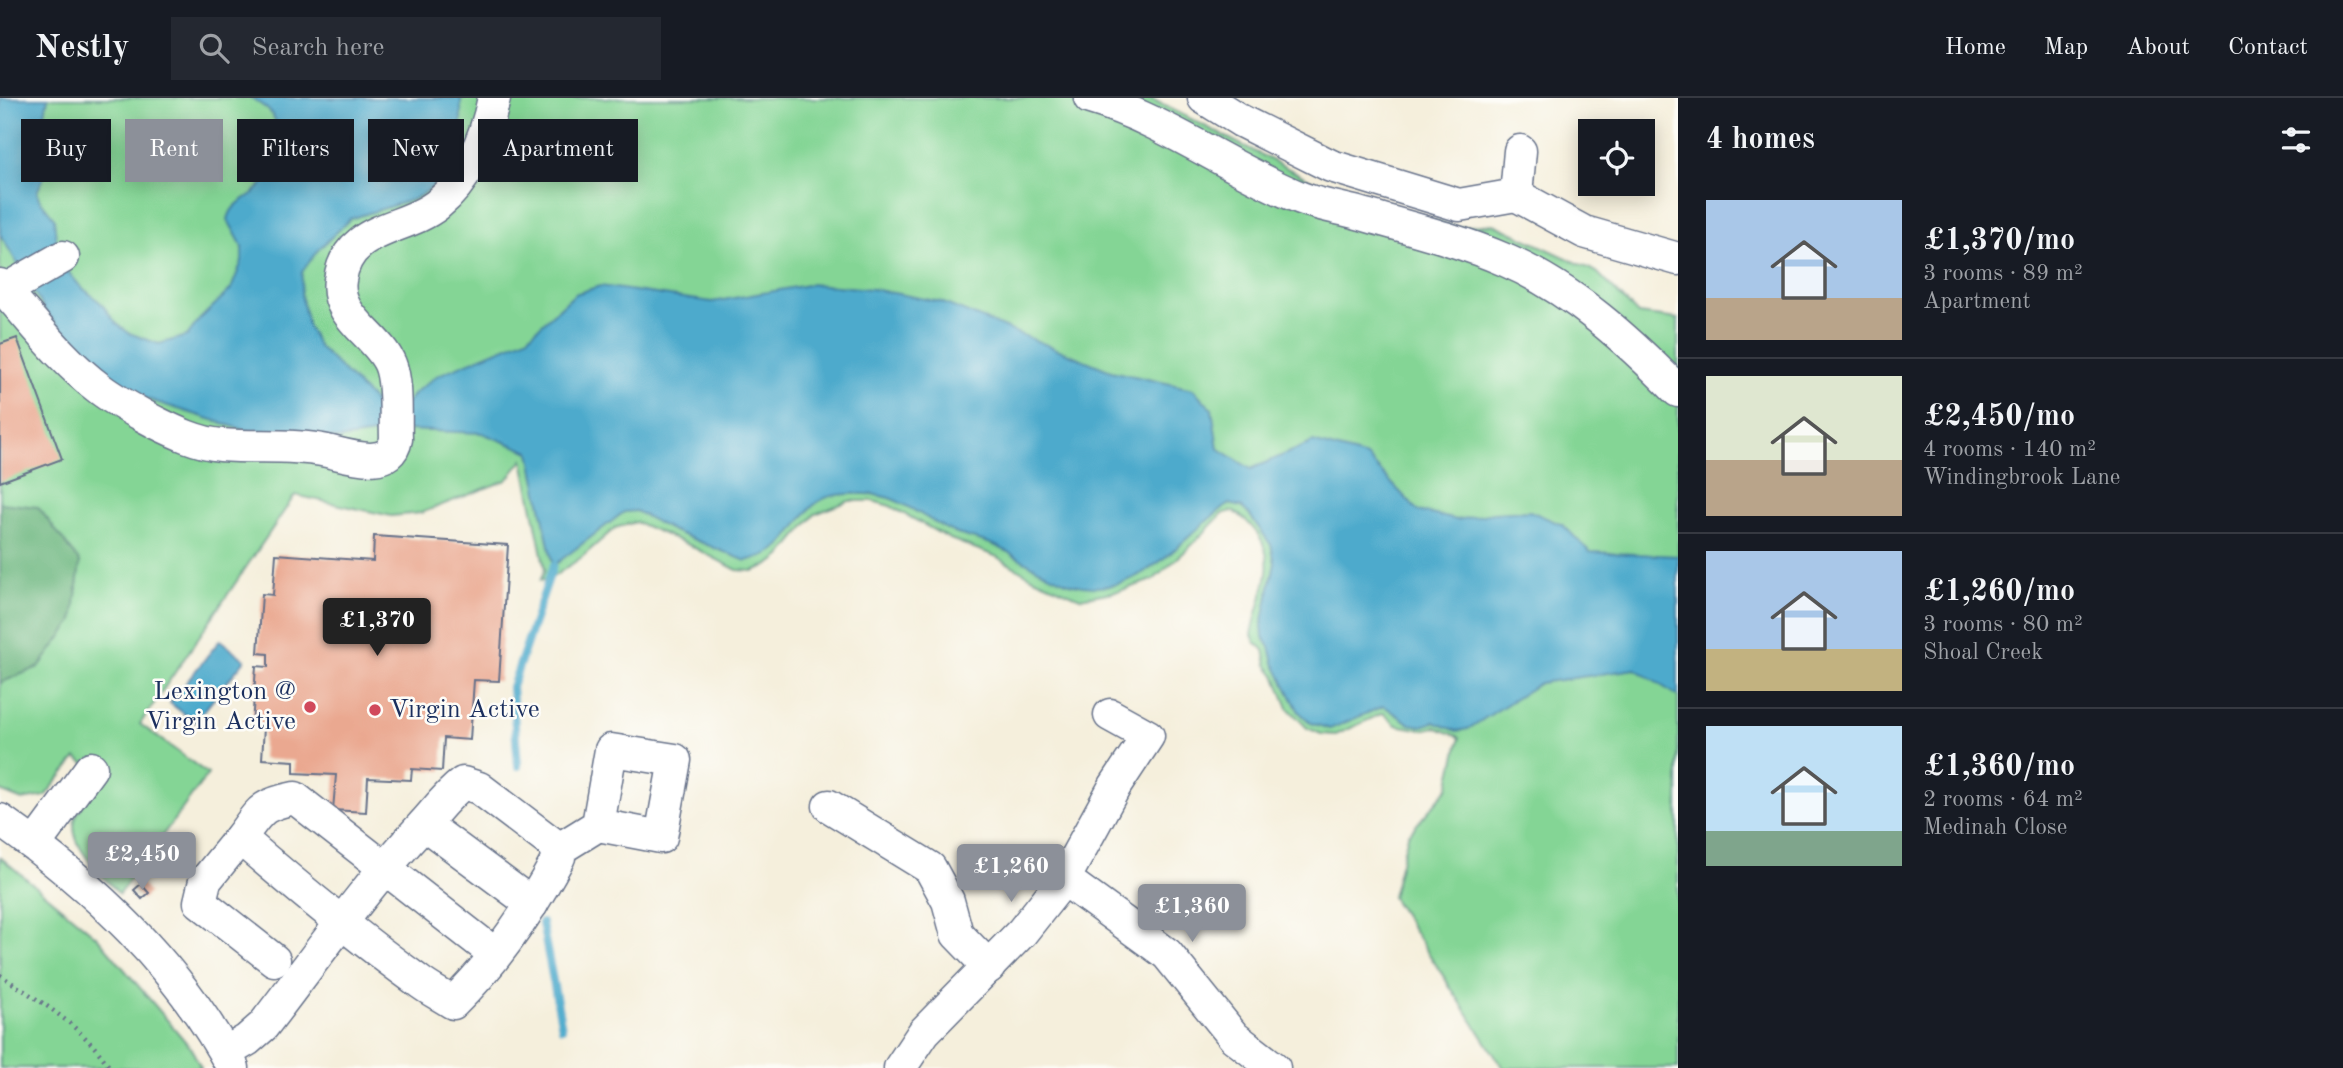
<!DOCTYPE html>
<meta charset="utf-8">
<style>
body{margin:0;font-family:"Old Standard TT",serif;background:#242831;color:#f1f3f6;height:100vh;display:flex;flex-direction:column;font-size:26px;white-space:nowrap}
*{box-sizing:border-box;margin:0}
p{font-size:23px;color:#9ea1a6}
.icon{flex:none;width:38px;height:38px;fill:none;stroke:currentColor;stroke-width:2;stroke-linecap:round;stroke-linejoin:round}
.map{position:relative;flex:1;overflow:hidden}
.side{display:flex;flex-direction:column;background:#171b24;width:665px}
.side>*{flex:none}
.banner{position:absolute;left:21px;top:21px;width:665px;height:63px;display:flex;gap:14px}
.buttons{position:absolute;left:1578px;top:21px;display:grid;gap:14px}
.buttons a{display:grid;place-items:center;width:77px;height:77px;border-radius:0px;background:#171b24;box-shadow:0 4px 18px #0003;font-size:35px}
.price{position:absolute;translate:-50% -60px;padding:0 16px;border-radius:7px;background:#8c9099;color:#fff;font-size:23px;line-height:46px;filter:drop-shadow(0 2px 4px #0008)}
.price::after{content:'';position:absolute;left:50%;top:42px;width:21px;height:16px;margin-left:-10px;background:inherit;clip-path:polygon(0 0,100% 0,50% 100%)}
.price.selected{background:#222;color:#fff}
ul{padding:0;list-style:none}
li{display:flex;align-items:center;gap:21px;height:175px;padding:0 28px}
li+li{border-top:2px solid #363941}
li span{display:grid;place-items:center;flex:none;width:196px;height:140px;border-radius:0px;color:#555}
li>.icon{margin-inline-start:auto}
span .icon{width:84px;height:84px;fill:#fffc;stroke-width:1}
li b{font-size:30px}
h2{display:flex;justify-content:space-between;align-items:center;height:84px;padding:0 28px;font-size:30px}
.tag{padding:0 24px;border-radius:0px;background:#171b24;box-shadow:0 4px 18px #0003;font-size:24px;line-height:63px}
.tag.selected{background:#8c9099;color:#fff}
header{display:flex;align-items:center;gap:42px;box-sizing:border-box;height:98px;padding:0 35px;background:#171b24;border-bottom:2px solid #363941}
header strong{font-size:33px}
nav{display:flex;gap:38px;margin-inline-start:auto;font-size:24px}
.search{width:490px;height:63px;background:#242831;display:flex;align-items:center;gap:18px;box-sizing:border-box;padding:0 24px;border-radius:0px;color:#9ea1a6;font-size:26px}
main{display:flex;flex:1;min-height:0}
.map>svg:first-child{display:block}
.green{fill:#84d595;stroke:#50827a;stroke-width:2}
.forest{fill:#6bb67e;stroke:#43726e;stroke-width:2}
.water{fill:#4eaacc;stroke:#346c95;stroke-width:2}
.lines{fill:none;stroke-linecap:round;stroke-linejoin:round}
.stream{stroke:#4eaacc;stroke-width:8}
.building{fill:#eaa890}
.minor-casing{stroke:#67728a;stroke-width:35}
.path{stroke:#67728a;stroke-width:4.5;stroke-dasharray:2 5;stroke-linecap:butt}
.minor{stroke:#fff;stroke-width:32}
.poi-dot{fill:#d1495b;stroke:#fdfcf7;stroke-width:2.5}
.labels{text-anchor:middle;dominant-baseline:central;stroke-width:5;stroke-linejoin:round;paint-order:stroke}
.poi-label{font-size:26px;fill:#1b2f5e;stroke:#fdfcf7;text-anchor:end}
</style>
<header>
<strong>Nestly</strong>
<div class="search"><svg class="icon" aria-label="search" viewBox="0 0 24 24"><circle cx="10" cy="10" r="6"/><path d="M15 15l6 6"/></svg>Search here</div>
<nav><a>Home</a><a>Map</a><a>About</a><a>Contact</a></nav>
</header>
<main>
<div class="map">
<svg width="1678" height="970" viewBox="0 0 1678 970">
<rect width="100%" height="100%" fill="#fdfcf7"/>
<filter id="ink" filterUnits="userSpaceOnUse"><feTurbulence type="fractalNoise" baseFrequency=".0143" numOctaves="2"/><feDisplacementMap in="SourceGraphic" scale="14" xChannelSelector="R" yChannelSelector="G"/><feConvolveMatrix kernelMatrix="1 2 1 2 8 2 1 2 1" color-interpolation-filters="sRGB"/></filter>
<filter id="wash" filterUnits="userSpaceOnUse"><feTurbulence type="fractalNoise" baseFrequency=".00686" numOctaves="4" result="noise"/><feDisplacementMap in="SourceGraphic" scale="28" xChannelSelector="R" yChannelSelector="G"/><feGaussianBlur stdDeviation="1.57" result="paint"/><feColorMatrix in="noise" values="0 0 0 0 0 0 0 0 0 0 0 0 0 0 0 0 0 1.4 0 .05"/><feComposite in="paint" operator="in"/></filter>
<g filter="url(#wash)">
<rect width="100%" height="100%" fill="#f5efdc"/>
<g class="green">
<path d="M0,0H1150L1320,87L1458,129L1494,126L1597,174L1638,216L1678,221V970H1503L1392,799L1408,737L1448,690L1460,639L1435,629L1422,632L1396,627L1383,615L1336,637L1321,636L1307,630L1288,610L1275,577L1267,567L1264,552L1255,544L1252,537C1257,501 1281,468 1257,435C1249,425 1243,418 1232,413L1222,416L1191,448L1153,482L1119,493L1080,500L1034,480L995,458L950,441L890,408L872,403H849L815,416L781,458L769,467L753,473L737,472L689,447L636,424L615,430L582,459L550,481L540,483L545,472L523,362L507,382L421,415L391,418L295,397L140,626L208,676L119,796C102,776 63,744 77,716C84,703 95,691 103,678L76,660L45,698L22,702L0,693Z"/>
<polygon points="0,759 97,839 191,950 201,970 0,970"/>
</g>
<polygon class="forest" points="0,405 38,409 80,464 73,523 39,569 0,585"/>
<g class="water">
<path d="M0,0H48L44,20L47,27L41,36L40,46L46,74L37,94L39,101L54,120L57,152L69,175L80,188L101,205L117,226L129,235L159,246L187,238L199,222L231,191L242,163V148L228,122C231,105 246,102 257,92C278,73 288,43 273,18C269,10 259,6 252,0H461V29L456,61L441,84L414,101L350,121L318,152L302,174L301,196L308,228L318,248L375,304L387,308L407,304L417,293L438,277L527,240L575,196L600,188L712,204L813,186L872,191L941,204L1111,273L1193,291L1212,311L1218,350L1251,371L1313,344L1367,359L1418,413L1457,422L1493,415L1530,413L1563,427L1590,454L1678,458V598L1635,571L1540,585L1468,631L1457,633L1434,624L1422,628L1410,626L1384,608L1330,631L1311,625L1299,614L1274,565L1270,549L1263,539L1262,527L1275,465L1271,447L1249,416L1241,409L1229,406C1192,430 1166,469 1123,484C1073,502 1039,468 996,448C983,442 968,440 955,435C933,426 912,408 889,400C873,395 854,395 837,397C805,400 798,436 775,452C767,458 755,460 746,463L671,432L636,413L624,414L553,468L530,354L482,335L405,332L339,341L244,332L125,294L47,216L0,136Z"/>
<polygon points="220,542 245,562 195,624 170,605"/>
</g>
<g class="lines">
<g class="stream">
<polyline points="518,668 512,589 553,468"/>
<polyline points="542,825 562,930"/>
</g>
</g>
<g id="blocks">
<g class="building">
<polygon points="17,240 62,361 0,384 0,246"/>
<polygon points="374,438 508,447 499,583 474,582 470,642 444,640 442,673 412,671 411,682 368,680 366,714 333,712 336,677 294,675 294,663 262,661 264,629 252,628 256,568 268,569 268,556 258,555 262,496 273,497 276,456 373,463"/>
<polygon points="141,786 149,795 142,801 134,792"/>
</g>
</g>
</g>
<g filter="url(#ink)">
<use href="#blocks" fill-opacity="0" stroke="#67728a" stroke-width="2"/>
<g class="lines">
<defs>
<g id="minor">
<path d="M1090,0C1166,22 1229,71 1301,100C1319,107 1339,110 1358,115C1407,129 1459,142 1505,162C1571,190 1629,243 1678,293"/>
<polyline points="1204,0 1241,23 1331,68 1459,107 1516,97 1520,53"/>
<polyline points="1516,97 1584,134 1678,161"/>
<path d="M0,187C32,222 62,263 100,291C117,304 137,314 155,324C175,334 198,345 221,347C255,350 288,346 322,352C345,356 390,375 396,341C395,320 398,285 390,266C377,236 334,219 340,182C347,128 404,133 437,107C469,81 486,39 494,0"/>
<polyline points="5,192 63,159"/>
<polyline points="829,708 930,770 948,803 957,836 989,869"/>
<path d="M0,722C94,788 178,867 233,970"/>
<polyline points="424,726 532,806"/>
<polyline points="240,740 205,783 200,804 274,862"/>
<polyline points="35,746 91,670"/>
<polyline points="556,753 598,727 661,739 675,662 611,652 598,727"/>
<polyline points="1064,781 1167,856 1234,939 1274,970"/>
<path d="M225,955L247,942L263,928C315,861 364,790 422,728C436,713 446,698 463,685L479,690L553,746L559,759C531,811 495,864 453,905C441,897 428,891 417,882C356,838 297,789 240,740C261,712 260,707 295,700L495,856"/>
<polyline points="900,970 924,934 1022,834 1064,781 1115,688 1148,638 1110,617"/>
</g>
</defs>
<use href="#minor" class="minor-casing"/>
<path class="path" d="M0,877C41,904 83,928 110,970"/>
<use href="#minor" class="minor"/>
</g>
</g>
<g class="poi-dot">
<circle cx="310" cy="609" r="7"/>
<circle cx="375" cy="612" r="7"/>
</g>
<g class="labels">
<g class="poi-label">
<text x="296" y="594">Lexington @<tspan x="296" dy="30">Virgin Active</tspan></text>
<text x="389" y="612" text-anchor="start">Virgin Active</text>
</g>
</g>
</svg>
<div class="buttons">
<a><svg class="icon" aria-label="locate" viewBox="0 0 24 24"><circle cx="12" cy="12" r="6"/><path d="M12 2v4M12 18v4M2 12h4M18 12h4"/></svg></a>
</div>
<b class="price selected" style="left:377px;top:560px">£1,370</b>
<b class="price" style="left:142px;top:794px">£2,450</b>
<b class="price" style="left:1011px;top:806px">£1,260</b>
<b class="price" style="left:1192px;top:846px">£1,360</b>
<div class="banner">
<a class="tag">Buy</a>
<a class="tag selected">Rent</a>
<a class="tag">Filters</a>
<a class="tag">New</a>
<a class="tag">Apartment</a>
</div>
</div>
<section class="side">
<h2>4 homes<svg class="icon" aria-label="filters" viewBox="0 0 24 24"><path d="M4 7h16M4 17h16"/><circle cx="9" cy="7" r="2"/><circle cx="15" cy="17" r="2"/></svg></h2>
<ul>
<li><span style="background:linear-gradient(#a9c7e8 70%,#b9a48a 0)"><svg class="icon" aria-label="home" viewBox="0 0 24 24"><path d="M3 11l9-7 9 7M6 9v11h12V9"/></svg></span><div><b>£1,370/mo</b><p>3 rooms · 89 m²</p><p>Apartment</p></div></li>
<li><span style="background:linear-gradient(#dfe7d0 60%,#b9a48a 0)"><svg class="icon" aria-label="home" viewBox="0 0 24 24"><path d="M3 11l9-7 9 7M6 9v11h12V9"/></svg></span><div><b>£2,450/mo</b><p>4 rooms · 140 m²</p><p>Windingbrook Lane</p></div></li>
<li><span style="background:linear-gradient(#a9c7e8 70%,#c2b280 0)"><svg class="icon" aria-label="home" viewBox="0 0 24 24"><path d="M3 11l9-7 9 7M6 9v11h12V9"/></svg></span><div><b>£1,260/mo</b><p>3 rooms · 80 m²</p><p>Shoal Creek</p></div></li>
<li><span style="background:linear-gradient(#bfe0f5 75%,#7fa58c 0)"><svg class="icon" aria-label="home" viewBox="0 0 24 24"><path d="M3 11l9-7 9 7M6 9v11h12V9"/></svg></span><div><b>£1,360/mo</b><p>2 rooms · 64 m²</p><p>Medinah Close</p></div></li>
</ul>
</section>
</main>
